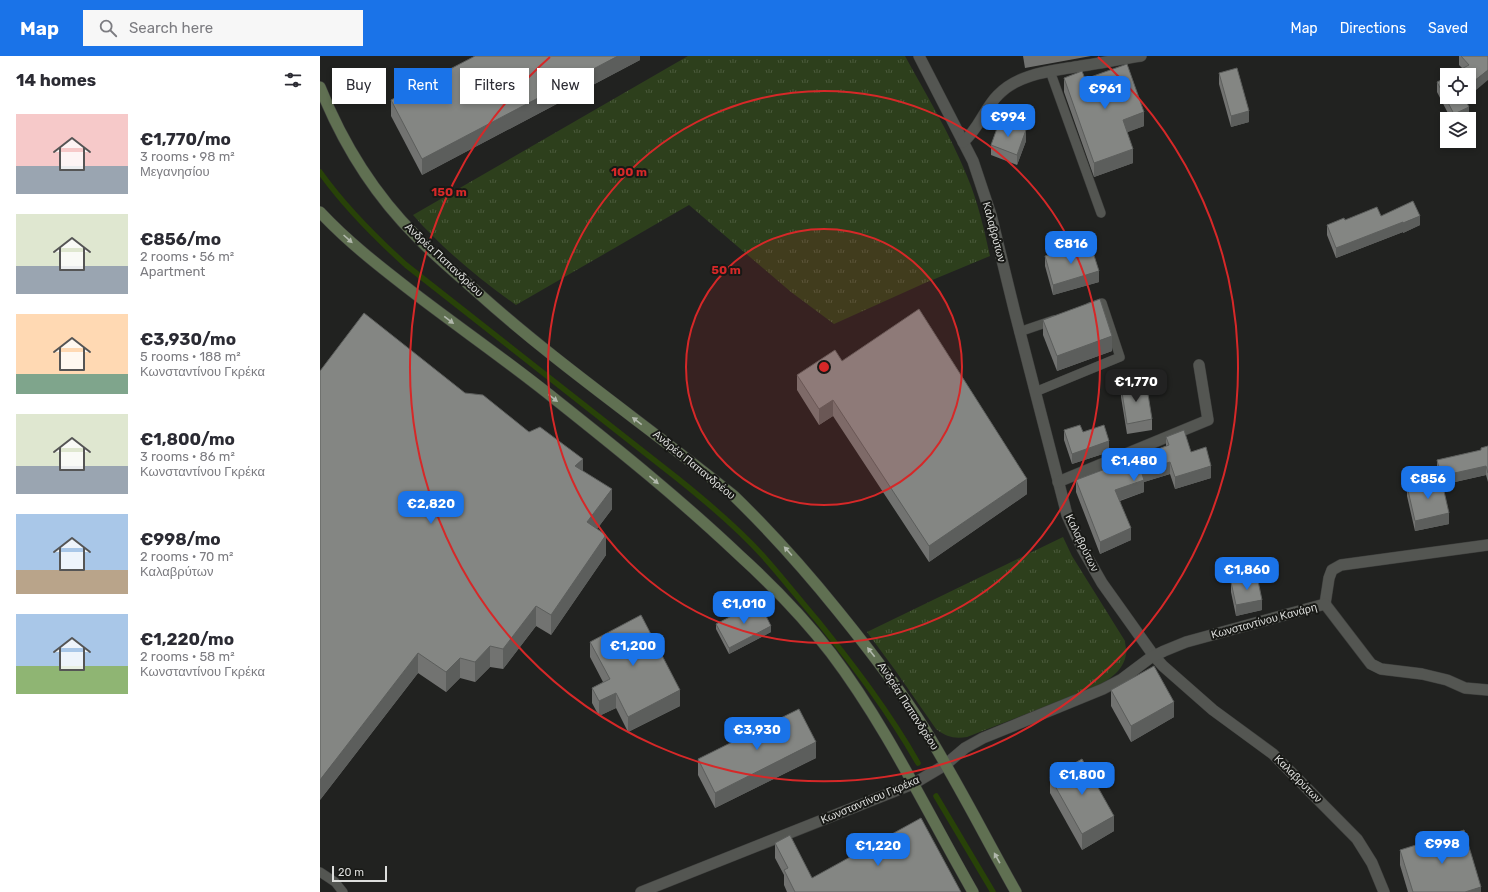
<!DOCTYPE html>
<meta charset="utf-8">
<style>
body{margin:0;font-family:Rubik,sans-serif;background:#f7f7f7;color:#2b2b33;height:100vh;display:flex;flex-direction:column;font-size:15px;white-space:nowrap}
*{box-sizing:border-box;margin:0}
p{font-size:13px;color:#7c7c81}
.icon{flex:none;width:22px;height:22px;fill:none;stroke:currentColor;stroke-width:2;stroke-linecap:round;stroke-linejoin:round}
.map{position:relative;flex:1;overflow:hidden}
.panel{display:flex;flex-direction:column;background:#fff;width:320px}
.panel>*{flex:none}
.banner{position:absolute;left:12px;top:12px;width:380px;height:36px;display:flex;gap:8px}
.controls{position:absolute;left:1120px;top:12px;display:grid;gap:8px}
.controls a{display:grid;place-items:center;width:36px;height:36px;border-radius:0px;background:#fff;box-shadow:0 2px 6px #0003;font-size:20px}
.scale{position:absolute;left:12px;bottom:10px;width:55px;box-sizing:border-box;padding-left:4px;border:2px solid #dddedc;border-top:0;font-size:11px;line-height:14px;white-space:nowrap;color:#dddedc;-webkit-text-stroke:3px #181916;paint-order:stroke}
.price{position:absolute;translate:-50% -34px;padding:0 9px;border-radius:8px;background:#1a73e8;color:#fff;font-size:13px;line-height:26px;filter:drop-shadow(0 1px 2px #0008)}
.price::after{content:'';position:absolute;left:50%;top:24px;width:12px;height:9px;margin-left:-6px;background:inherit;clip-path:polygon(0 0,100% 0,50% 100%)}
.price.active{background:#222;color:#fff}
ul{padding:0;list-style:none}
li{display:flex;align-items:center;gap:12px;height:100px;padding:0 16px}
li span{display:grid;place-items:center;flex:none;width:112px;height:80px;border-radius:0px;color:#555}
li>.icon{margin-inline-start:auto}
span .icon{width:48px;height:48px;fill:#fffc;stroke-width:1}
li b{font-size:17px}
h2{display:flex;justify-content:space-between;align-items:center;height:48px;padding:0 16px;font-size:17px}
.chip{padding:0 14px;border-radius:0px;background:#fff;box-shadow:0 2px 6px #0003;font-size:14px;line-height:36px}
.chip.active{background:#1a73e8;color:#fff}
header{display:flex;align-items:center;gap:24px;box-sizing:border-box;height:56px;padding:0 20px;background:#1a73e8;color:#fff}
header strong{font-size:19px}
nav{display:flex;gap:22px;margin-inline-start:auto;font-size:14px}
.search{width:280px;height:36px;background:#f7f7f7;display:flex;align-items:center;gap:10px;box-sizing:border-box;padding:0 14px;border-radius:0px;color:#7c7c81;font-size:15px}
main{display:flex;flex:1;min-height:0}
.map>svg:first-child{display:block}
.grass{fill:url(#grass-tufts)}
.lines{fill:none;stroke-linecap:round;stroke-linejoin:round}
.stream{stroke:#284208;stroke-width:5.5}
.service-casing{stroke:#3d3e3c;stroke-width:10}
.minor-casing{stroke:#3d3e3c;stroke-width:12}
.secondary-casing{stroke:#3d3e3c;stroke-width:12}
.service{stroke:#545652;stroke-width:9}
.minor{stroke:#545652;stroke-width:11}
.secondary{stroke:#607052;stroke-width:11}
.wall{fill:#727371}
.shaded-wall{fill:#5c5e5c}
.building{fill:#848683;stroke:#5c5e5c}
.oneway{fill:#b1b8ac}
.ring{fill:none;stroke:#d62828;stroke-width:2}
.labels{text-anchor:middle;dominant-baseline:central;stroke-width:4;stroke-linejoin:round;paint-order:stroke}
.street-label{font-size:11px;fill:#dddedc;stroke:#181916}
.centre{fill:#d62828;stroke:#181916;stroke-width:2}
.ring-label{font-size:12px;text-anchor:middle;font-weight:bold;fill:#d62828;stroke:#181916;stroke-width:4;stroke-linejoin:round;paint-order:stroke}
</style>
<header>
<strong>Map</strong>
<div class="search"><svg class="icon" aria-label="search" viewBox="0 0 24 24"><circle cx="10" cy="10" r="6"/><path d="M15 15l6 6"/></svg>Search here</div>
<nav><a>Map</a><a>Directions</a><a>Saved</a></nav>
</header>
<main>
<section class="panel">
<h2>14 homes<svg class="icon" aria-label="filters" viewBox="0 0 24 24"><path d="M4 7h16M4 17h16"/><circle cx="9" cy="7" r="2"/><circle cx="15" cy="17" r="2"/></svg></h2>
<ul>
<li><span style="background:linear-gradient(#f6c9c9 65%,#9aa5b1 0)"><svg class="icon" aria-label="home" viewBox="0 0 24 24"><path d="M3 11l9-7 9 7M6 9v11h12V9"/></svg></span><div><b>€1,770/mo</b><p>3 rooms · 98 m²</p><p>Μεγανησίου</p></div></li>
<li><span style="background:linear-gradient(#dfe7d0 65%,#9aa5b1 0)"><svg class="icon" aria-label="home" viewBox="0 0 24 24"><path d="M3 11l9-7 9 7M6 9v11h12V9"/></svg></span><div><b>€856/mo</b><p>2 rooms · 56 m²</p><p>Apartment</p></div></li>
<li><span style="background:linear-gradient(#ffd9b3 75%,#7fa58c 0)"><svg class="icon" aria-label="home" viewBox="0 0 24 24"><path d="M3 11l9-7 9 7M6 9v11h12V9"/></svg></span><div><b>€3,930/mo</b><p>5 rooms · 188 m²</p><p>Κωνσταντίνου Γκρέκα</p></div></li>
<li><span style="background:linear-gradient(#dfe7d0 65%,#9aa5b1 0)"><svg class="icon" aria-label="home" viewBox="0 0 24 24"><path d="M3 11l9-7 9 7M6 9v11h12V9"/></svg></span><div><b>€1,800/mo</b><p>3 rooms · 86 m²</p><p>Κωνσταντίνου Γκρέκα</p></div></li>
<li><span style="background:linear-gradient(#a9c7e8 70%,#b9a48a 0)"><svg class="icon" aria-label="home" viewBox="0 0 24 24"><path d="M3 11l9-7 9 7M6 9v11h12V9"/></svg></span><div><b>€998/mo</b><p>2 rooms · 70 m²</p><p>Καλαβρύτων</p></div></li>
<li><span style="background:linear-gradient(#a9c7e8 65%,#8fb573 0)"><svg class="icon" aria-label="home" viewBox="0 0 24 24"><path d="M3 11l9-7 9 7M6 9v11h12V9"/></svg></span><div><b>€1,220/mo</b><p>2 rooms · 58 m²</p><p>Κωνσταντίνου Γκρέκα</p></div></li>
</ul>
</section>
<div class="map">
<svg width="1168" height="836" viewBox="0 0 1168 836">
<defs>
<pattern id="grass-tufts" width="24" height="20" patternUnits="userSpaceOnUse"><rect width="24" height="20" fill="#2d3f1c"/><path d="M3 7l-1-3M5 7V3M7 7l1-3M15 17l-1-3M17 17v-4M19 17l1-3" fill="none" stroke="#4b5a3c"/></pattern>
</defs>
<rect width="100%" height="100%" fill="#212220"/>
<g class="grass">
<path d="M368,0H585C607,40 630,78 647,120C658,146 664,173 670,200L605,227L514,268L471,236L369,149L196,249C159,223 123,193 93,159Z"/>
<path d="M743,481L752,500L805,585C805,589 807,594 806,598C804,615 787,625 774,632L647,681C634,683 627,681 616,673L575,614L547,576Z"/>
</g>
<g class="lines">
<g class="stream">
<path d="M0,116C25,151 54,180 86,209L357,422C387,446 418,472 444,501C462,521 479,543 497,564C534,610 569,656 598,707"/>
<polyline points="616,740 673,836"/>
</g>
<defs>
<g id="service">
<polyline points="730,15 781,157"/>
<polyline points="699,276 734,264"/>
<polyline points="715,336 800,301 782,247 770,251"/>
<polyline points="0,816 15,826 23,836"/>
</g>
<g id="minor">
<polyline points="599,0 653,105 671,159 695,257 747,459 762,492 782,527 834,600 843,610 893,654 953,698 1037,783 1052,807 1064,836"/>
<path d="M643,86C659,73 664,53 678,39C699,17 732,15 761,10C781,7 801,3 821,0"/>
<polyline points="738,426 888,364 879,309"/>
<polyline points="1005,548 1009,522 1012,514 1021,509 1168,489"/>
<polyline points="321,836 593,728 625,709 645,692 663,682 783,633 802,623 830,602 844,595 866,586 1005,548 1051,608 1061,613 1102,618 1127,624 1145,632 1168,634"/>
</g>
<g id="secondary">
<path d="M0,31C22,86 54,138 96,180C115,200 136,217 156,235C238,309 329,371 414,440C451,476 485,514 518,555C548,592 578,630 604,672C637,725 665,781 696,836"/>
<path d="M0,156C27,185 59,210 90,234C138,271 189,306 236,344C299,394 361,444 419,499C452,529 484,562 511,597C567,671 607,756 653,836"/>
</g>
</defs>
<use href="#service" class="service-casing"/>
<use href="#minor" class="minor-casing"/>
<use href="#secondary" class="secondary-casing"/>
<use href="#service" class="service"/>
<use href="#minor" class="minor"/>
<use href="#secondary" class="secondary"/>
</g>
<g class="wall">
<polygon points="320,0 320,4 102,119 71,60 71,44"/>
<polygon points="703,0 771,0 705,12"/>
<polygon points="1139,0 1168,0 1143,13 1139,9"/>
<polygon points="899,17 929,66 911,71 899,28"/>
<polygon points="744,22 765,23 824,70 807,76 813,107 774,121 744,36"/>
<polygon points="1117,26 1145,43 1149,61 1145,63 1131,63 1117,36"/>
<polygon points="706,85 697,109 671,99 671,89"/>
<polygon points="1061,160 1100,169 1083,177 1083,176 1016,202 1007,179 1007,169 1025,164"/>
<polygon points="740,199 779,226 733,239 725,210 725,200"/>
<polygon points="723,264 792,295 737,315 723,279"/>
<polygon points="522,305 707,438 609,506 513,360 499,369 477,334 477,319"/>
<polygon points="801,330 832,363 832,374 807,378 801,341"/>
<polygon points="145,337 209,376 263,415 292,453 277,473 286,499 231,579 216,570 183,613 170,611 155,626 140,622 126,636 98,617 0,744"/>
<polygon points="744,374 763,376 789,396 752,408 744,384"/>
<polygon points="846,381 871,396 891,422 855,433 850,418 824,426 824,436 800,445 811,484 780,498 756,436 756,424 846,390"/>
<polygon points="1168,390 1168,426 1166,419 1122,429 1129,468 1095,475 1087,440 1087,430 1119,422 1117,413 1117,404 1161,394 1161,392"/>
<polygon points="911,526 942,554 916,560 911,536"/>
<polygon points="396,568 451,576 409,598 396,573"/>
<polygon points="270,586 360,650 308,676 296,652 279,660 272,647 272,632 283,626 270,601"/>
<polygon points="791,634 854,661 811,686 791,650"/>
<polygon points="496,702 395,752 378,719 378,703"/>
<polygon points="730,721 794,775 762,794 730,737"/>
<polygon points="455,787 492,822 641,836 467,836 464,829 464,819 455,802"/>
<polygon points="1080,794 1161,836 1088,836 1080,809"/>
</g>
<g class="shaded-wall">
<polygon points="298,0 320,0 320,4 102,119 102,103"/>
<polygon points="1168,14 1168,24 1149,40 1149,29"/>
<polygon points="1149,51 1149,61 1145,63 1134,63 1134,58"/>
<polygon points="929,55 929,66 911,71 911,60"/>
<polygon points="824,56 824,70 803,78 803,64"/>
<polygon points="706,74 706,85 697,109 697,99"/>
<polygon points="813,93 813,107 774,121 774,107"/>
<polygon points="1100,160 1100,169 1083,177 1083,167"/>
<polygon points="1083,166 1083,176 1016,202 1016,192"/>
<polygon points="779,215 779,226 733,239 733,229"/>
<polygon points="792,280 792,295 737,315 737,300"/>
<polygon points="513,344 513,360 499,369 499,353"/>
<polygon points="789,385 789,396 752,408 752,398"/>
<polygon points="263,403 263,423 255,410"/>
<polygon points="850,406 850,418 824,426 824,436 795,446 795,434 821,415"/>
<polygon points="891,410 891,422 855,433 855,421"/>
<polygon points="1166,410 1166,419 1121,429 1121,420"/>
<polygon points="707,423 707,438 609,506 609,490"/>
<polygon points="292,433 292,453 267,486 267,466"/>
<polygon points="1129,457 1129,468 1095,475 1095,465"/>
<polygon points="811,472 811,484 780,498 780,486"/>
<polygon points="286,479 286,499 231,579 231,559"/>
<polygon points="942,544 942,554 916,560 916,549"/>
<polygon points="216,550 216,570 183,613 183,593"/>
<polygon points="451,570 451,576 409,598 409,592"/>
<polygon points="170,590 170,611 155,626 155,606"/>
<polygon points="98,597 98,617 0,744 0,724"/>
<polygon points="140,602 140,622 126,636 126,616"/>
<polygon points="360,634 360,650 308,676 308,661"/>
<polygon points="296,637 296,652 279,660 279,645"/>
<polygon points="854,646 854,661 811,686 811,670"/>
<polygon points="496,686 496,702 395,752 395,737"/>
<polygon points="794,760 794,775 762,794 762,778"/>
<polygon points="1161,831 1161,836 1145,836"/>
</g>
<g class="building">
<polygon points="155,0 298,0 102,103 71,44"/>
<polygon points="1141,0 1168,0 1168,14 1149,29 1149,19 1130,19 1149,9"/>
<polygon points="807,8 824,56 803,64 813,93 774,107 744,22 762,15 765,23"/>
<polygon points="917,12 929,55 911,60 899,17"/>
<polygon points="1127,21 1127,41 1144,41 1149,51 1134,58 1117,26"/>
<polygon points="680,64 706,74 697,99 671,89"/>
<polygon points="1093,145 1100,160 1083,167 1083,166 1016,192 1007,169 1024,162 1025,164 1057,151 1061,160"/>
<polygon points="771,190 779,215 733,229 725,200 739,196 740,199"/>
<polygon points="780,243 792,280 737,300 723,264"/>
<polygon points="599,253 707,423 609,490 513,344 499,353 477,319 515,294 522,305"/>
<polygon points="44,257 145,337 163,339 209,376 220,371 263,403 255,410 292,433 267,466 286,479 231,559 216,550 183,593 170,590 155,606 140,602 126,616 98,597 0,724 0,315"/>
<polygon points="826,326 832,363 807,368 801,330"/>
<polygon points="760,369 763,376 784,369 789,385 752,398 744,374"/>
<polygon points="864,374 871,396 886,391 891,410 855,421 850,406 821,415 824,424 795,434 811,472 780,486 756,424 849,389 846,381"/>
<polygon points="1168,390 1168,417 1166,410 1121,420 1117,404 1161,394 1161,392"/>
<polygon points="1121,422 1129,457 1095,465 1087,430"/>
<polygon points="937,520 942,544 916,549 911,526"/>
<polygon points="439,546 451,570 409,592 396,568"/>
<polygon points="321,559 360,634 308,661 296,637 279,645 272,632 290,623 270,586"/>
<polygon points="834,610 854,646 811,670 791,634"/>
<polygon points="479,653 496,686 395,737 378,703"/>
<polygon points="762,703 794,760 762,778 730,721"/>
<polygon points="601,762 641,836 475,836 464,814 468,812 455,787 470,779 492,822"/>
<polygon points="1144,774 1161,831 1145,836 1093,836 1080,794"/>
</g>
<defs><path id="oneway-solid" d="M-6-.8H1V-3.2L6.5 0L1 3.2V.8H-6Z"/></defs>
<g class="oneway">
<use href="#oneway-solid" transform="translate(28 183) rotate(42)"/>
<use href="#oneway-solid" transform="translate(129 264) rotate(37)"/>
<use href="#oneway-solid" transform="translate(233 342) rotate(38)"/>
<use href="#oneway-solid" transform="translate(317 365) rotate(-142)"/>
<use href="#oneway-solid" transform="translate(334 424) rotate(40)"/>
<use href="#oneway-solid" transform="translate(468 495) rotate(-132)"/>
<use href="#oneway-solid" transform="translate(551 596) rotate(-128)"/>
<use href="#oneway-solid" transform="translate(677 802) rotate(-119)"/>
</g>
<circle cx="504" cy="311" r="138" fill="#d62828" fill-opacity=".12"/>
<g class="ring">
<circle cx="504" cy="311" r="138"/>
<circle cx="504" cy="311" r="276"/>
<path d="M778 1A414 414 0 1 1 230 1"/>
</g>
<g class="labels">
<g class="street-label">
<text transform="translate(674 176) rotate(75)">Καλαβρύτων</text>
<text transform="translate(124 204) rotate(43)">Ανδρέα Παπανδρέου</text>
<text transform="translate(374 409) rotate(39)">Ανδρέα Παπανδρέου</text>
<text transform="translate(762 487) rotate(64)">Καλαβρύτων</text>
<text transform="translate(944 565) rotate(-15)">Κωνσταντίνου Κανάρη</text>
<text transform="translate(588 650) rotate(57)">Ανδρέα Παπανδρέου</text>
<text transform="translate(978 723) rotate(45)">Καλαβρύτων</text>
<text transform="translate(550 744) rotate(-23)">Κωνσταντίνου Γκρέκα</text>
</g>
</g>
<circle cx="504" cy="311" r="6" class="centre"/>
<g class="ring-label">
<text x="309" y="120">100 m</text>
<text x="129" y="140">150 m</text>
<text x="406" y="218">50 m</text>
</g>
</svg>
<div class="controls">
<a><svg class="icon" aria-label="locate" viewBox="0 0 24 24"><circle cx="12" cy="12" r="6"/><path d="M12 2v4M12 18v4M2 12h4M18 12h4"/></svg></a>
<a><svg class="icon" aria-label="layers" viewBox="0 0 24 24"><path d="M12 4l9 5-9 5-9-5zM3 14l9 5 9-5"/></svg></a>
</div>
<div class="scale">20 m</div>
<b class="price" style="left:785px;top:54px">€961</b>
<b class="price" style="left:688px;top:82px">€994</b>
<b class="price" style="left:751px;top:209px">€816</b>
<b class="price active" style="left:816px;top:347px">€1,770</b>
<b class="price" style="left:814px;top:426px">€1,480</b>
<b class="price" style="left:1108px;top:444px">€856</b>
<b class="price" style="left:111px;top:469px">€2,820</b>
<b class="price" style="left:927px;top:535px">€1,860</b>
<b class="price" style="left:424px;top:569px">€1,010</b>
<b class="price" style="left:313px;top:611px">€1,200</b>
<b class="price" style="left:437px;top:695px">€3,930</b>
<b class="price" style="left:762px;top:740px">€1,800</b>
<b class="price" style="left:1122px;top:809px">€998</b>
<b class="price" style="left:558px;top:811px">€1,220</b>
<div class="banner">
<a class="chip">Buy</a>
<a class="chip active">Rent</a>
<a class="chip">Filters</a>
<a class="chip">New</a>
</div>
</div>
</main>
